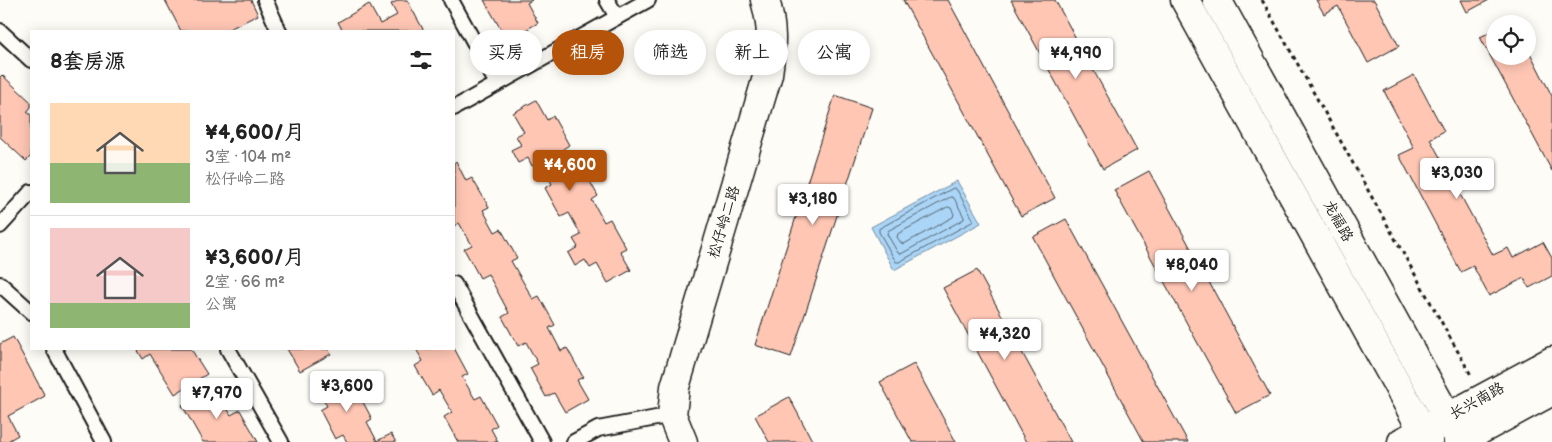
<!DOCTYPE html>
<html lang="zh">
<meta charset="utf-8">
<style>
body{margin:0;font-family:"Balsamiq Sans","LXGW WenKai TC",sans-serif;background:#f2f2f2;color:#222;height:100vh;display:flex;flex-direction:column;font-size:19px;white-space:nowrap}
*{box-sizing:border-box;margin:0}
p{font-size:16px;color:#767676}
.icon{flex:none;width:28px;height:28px;fill:none;stroke:currentColor;stroke-width:2;stroke-linecap:round;stroke-linejoin:round}
.map{position:relative;flex:1;overflow:hidden}
.sheet{position:absolute;left:30px;top:30px;width:425px;height:320px;display:flex;flex-direction:column;background:#fff;border-radius:0px;box-shadow:0 2px 12px #0003}
.sheet>*{flex:none}
.hud{position:absolute;left:470px;top:30px;width:475px;height:45px;display:flex;gap:10px}
.controls{position:absolute;left:1486px;top:15px;display:grid;gap:10px}
.controls a{display:grid;place-items:center;width:50px;height:50px;border-radius:50%;background:#fff;box-shadow:0 2px 12px #0003;font-size:25px}
.price{position:absolute;translate:-50% -42px;padding:0 11px;border-radius:5px;background:#fff;color:#222;font-size:16px;line-height:32px;filter:drop-shadow(0 1px 2px #0008)}
.price::after{content:'';position:absolute;left:50%;top:30px;width:15px;height:11px;margin-left:-8px;background:inherit;clip-path:polygon(0 0,100% 0,50% 100%)}
.price.selected{background:#b45309;color:#fff}
ul{padding:0;list-style:none}
li{display:flex;align-items:center;gap:15px;height:125px;padding:0 20px}
li+li{border-top:1px solid #e0e0e0}
li span{display:grid;place-items:center;flex:none;width:140px;height:100px;border-radius:0px;color:#555}
li>.icon{margin-inline-start:auto}
span .icon{width:60px;height:60px;fill:#fffc;stroke-width:1}
li b{font-size:21px}
h2{display:flex;justify-content:space-between;align-items:center;height:60px;padding:0 20px;font-size:21px}
.pill{padding:0 18px;border-radius:22px;background:#fff;box-shadow:0 2px 12px #0003;font-size:18px;line-height:45px}
.pill.selected{background:#b45309;color:#fff}
.map>svg:first-child{display:block}
.water{fill:#abd5f6;stroke:#728b9f}
.lines{fill:none;stroke-linecap:round;stroke-linejoin:round}
.shore{stroke:#556673;stroke-width:1}
.building{fill:#ffc6b4;stroke:#1c1c1c}
.lane-casing{stroke:#1c1c1c;stroke-width:18}
.street-casing{stroke:#1c1c1c;stroke-width:31}
.secondary-casing{stroke:#1c1c1c;stroke-width:31}
.path{stroke:#1c1c1c;stroke-width:3;stroke-dasharray:4 4;stroke-linecap:butt}
.lane{stroke:#fdfcf7;stroke-width:14}
.street{stroke:#fdfcf7;stroke-width:28}
.secondary{stroke:#fdfcf7;stroke-width:28}
.labels{text-anchor:middle;dominant-baseline:central;stroke-width:4;stroke-linejoin:round;paint-order:stroke}
.street-label{font-size:15px;fill:#1c1c1c;stroke:#fdfcf7}
</style>
<div class="map">
<svg width="1552" height="442" viewBox="0 0 1552 442">
<rect width="100%" height="100%" fill="#fdfcf7"/>
<filter id="ink" filterUnits="userSpaceOnUse"><feTurbulence type="fractalNoise" baseFrequency=".02" numOctaves="2"/><feDisplacementMap in="SourceGraphic" scale="10" xChannelSelector="R" yChannelSelector="G"/><feConvolveMatrix kernelMatrix="1 2 1 2 8 2 1 2 1" color-interpolation-filters="sRGB"/></filter>
<g filter="url(#ink)">
<polygon class="water" points="957,181 981,223 894,270 871,227"/>
<g class="lines">
<g class="shore">
<polygon points="954,188 957,190 973,219 972,222 899,262 896,262 879,232 879,229"/>
<polygon points="951,197 954,198 964,217 964,219 901,254 898,253 887,234 888,231"/>
<polygon points="948,207 951,208 954,214 953,217 904,244 901,243 897,237 898,234"/>
</g>
</g>
<g class="building">
<polygon points="165,0 251,0 258,15 225,31 181,31"/>
<polygon points="399,0 407,0 424,31 343,31 338,22 369,4 380,24 397,15 391,4"/>
<polygon points="484,0 532,0 527,3 538,23 507,40"/>
<polygon points="903,0 948,0 1055,198 1021,216"/>
<polygon points="1011,0 1055,0 1137,150 1103,169"/>
<polygon points="1316,0 1374,0 1399,46 1368,63 1338,6 1324,14"/>
<polygon points="1461,0 1489,0 1467,12"/>
<polygon points="1495,30 1495,56 1528,56 1528,49 1552,96 1552,171 1480,37"/>
<polygon points="2,75 31,102 31,107 27,112 31,115 31,156 26,161 0,137 0,77"/>
<polygon points="1414,75 1444,131 1430,139 1493,255 1508,248 1513,258 1543,242 1552,258 1552,276 1529,288 1524,278 1489,296 1473,266 1461,272 1399,155 1414,148 1384,91"/>
<polygon points="835,95 872,108 791,357 755,345"/>
<polygon points="536,100 547,120 553,116 569,145 563,149 576,171 582,167 598,196 592,200 604,222 610,219 626,248 620,251 631,270 608,283 597,264 590,268 585,260 575,266 568,253 578,247 573,239 581,235 569,213 561,217 545,188 552,184 540,161 532,166 528,158 518,163 511,150 521,145 516,136 524,132 513,113"/>
<polygon points="456,161 466,181 472,178 489,207 483,210 495,232 501,229 517,258 511,261 533,299 539,296 555,325 549,328 561,351 567,348 583,377 577,380 588,399 565,412 554,393 546,397 530,368 538,364 526,342 518,346 502,317 509,313 488,274 480,278 464,249 472,245 459,223 454,226 454,163"/>
<polygon points="1149,171 1270,395 1236,413 1114,190"/>
<polygon points="1066,219 1188,442 1144,442 1033,237"/>
<polygon points="977,270 1071,442 1026,442 943,288"/>
<polygon points="13,337 45,396 8,416 18,435 6,442 0,442 0,344"/>
<polygon points="454,348 468,374 462,377 475,399 481,396 497,425 491,429 498,442 458,442 444,417 452,412 439,390 432,395 415,366 423,361 416,349"/>
<polygon points="137,349 191,349 207,374 175,394 150,354 143,359"/>
<polygon points="287,349 328,349 331,354 300,371"/>
<polygon points="914,364 956,442 912,442 880,382"/>
<polygon points="340,374 350,393 356,389 372,419 367,422 377,441 391,434 396,442 347,442 343,435 335,439 320,410 327,406 316,387"/>
<polygon points="215,387 231,415 240,410 258,442 203,442 182,405"/>
<polygon points="789,397 813,442 769,442 755,416"/>
</g>
<g class="lines">
<defs>
<g id="lane">
<polyline points="265,0 279,31"/>
<polyline points="451,0 497,84"/>
<polyline points="607,0 617,17"/>
<polyline points="0,31 31,60"/>
<polyline points="454,108 648,0"/>
<polyline points="0,226 31,192"/>
<polyline points="0,284 31,312"/>
<polyline points="454,284 542,442"/>
<polyline points="54,349 104,442"/>
<polyline points="228,349 281,442"/>
<polyline points="574,442 598,429 672,415"/>
</g>
<g id="street">
<path d="M683,442L672,415L675,387L768,74C772,46 773,27 765,0"/>
<polyline points="1402,442 1552,361"/>
<polyline points="1458,442 1552,391"/>
</g>
<g id="secondary">
<polyline points="1185,0 1429,442"/>
<polyline points="1217,0 1461,442"/>
</g>
</defs>
<use href="#lane" class="lane-casing"/>
<use href="#street" class="street-casing"/>
<use href="#secondary" class="secondary-casing"/>
<polyline class="path" points="1262,0 1471,375"/>
<use href="#lane" class="lane"/>
<use href="#street" class="street"/>
<use href="#secondary" class="secondary"/>
</g>
</g>
<g class="labels">
<g class="street-label">
<text transform="translate(1338 221) rotate(61)">龙福路</text>
<text transform="translate(724 222) rotate(-73)">松仔岭二路</text>
<text transform="translate(1477 401) rotate(-29)">长兴南路</text>
</g>
</g>
</svg>
<div class="controls">
<a><svg class="icon" aria-label="locate" viewBox="0 0 24 24"><circle cx="12" cy="12" r="6"/><path d="M12 2v4M12 18v4M2 12h4M18 12h4"/></svg></a>
</div>
<b class="price" style="left:1076px;top:80px">¥4,990</b>
<b class="price selected" style="left:570px;top:192px">¥4,600</b>
<b class="price" style="left:1457px;top:200px">¥3,030</b>
<b class="price" style="left:813px;top:226px">¥3,180</b>
<b class="price" style="left:1192px;top:292px">¥8,040</b>
<b class="price" style="left:1005px;top:361px">¥4,320</b>
<b class="price" style="left:347px;top:413px">¥3,600</b>
<b class="price" style="left:217px;top:420px">¥7,970</b>
<div class="hud">
<a class="pill">买房</a>
<a class="pill selected">租房</a>
<a class="pill">筛选</a>
<a class="pill">新上</a>
<a class="pill">公寓</a>
</div>
<section class="sheet">
<h2>8套房源<svg class="icon" aria-label="filters" viewBox="0 0 24 24"><path d="M4 7h16M4 17h16"/><circle cx="9" cy="7" r="2"/><circle cx="15" cy="17" r="2"/></svg></h2>
<ul>
<li><span style="background:linear-gradient(#ffd9b3 60%,#8fb573 0)"><svg class="icon" aria-label="home" viewBox="0 0 24 24"><path d="M3 11l9-7 9 7M6 9v11h12V9"/></svg></span><div><b>¥4,600/月</b><p>3室 · 104 m²</p><p>松仔岭二路</p></div></li>
<li><span style="background:linear-gradient(#f6c9c9 75%,#8fb573 0)"><svg class="icon" aria-label="home" viewBox="0 0 24 24"><path d="M3 11l9-7 9 7M6 9v11h12V9"/></svg></span><div><b>¥3,600/月</b><p>2室 · 66 m²</p><p>公寓</p></div></li>
</ul>
</section>
</div>
